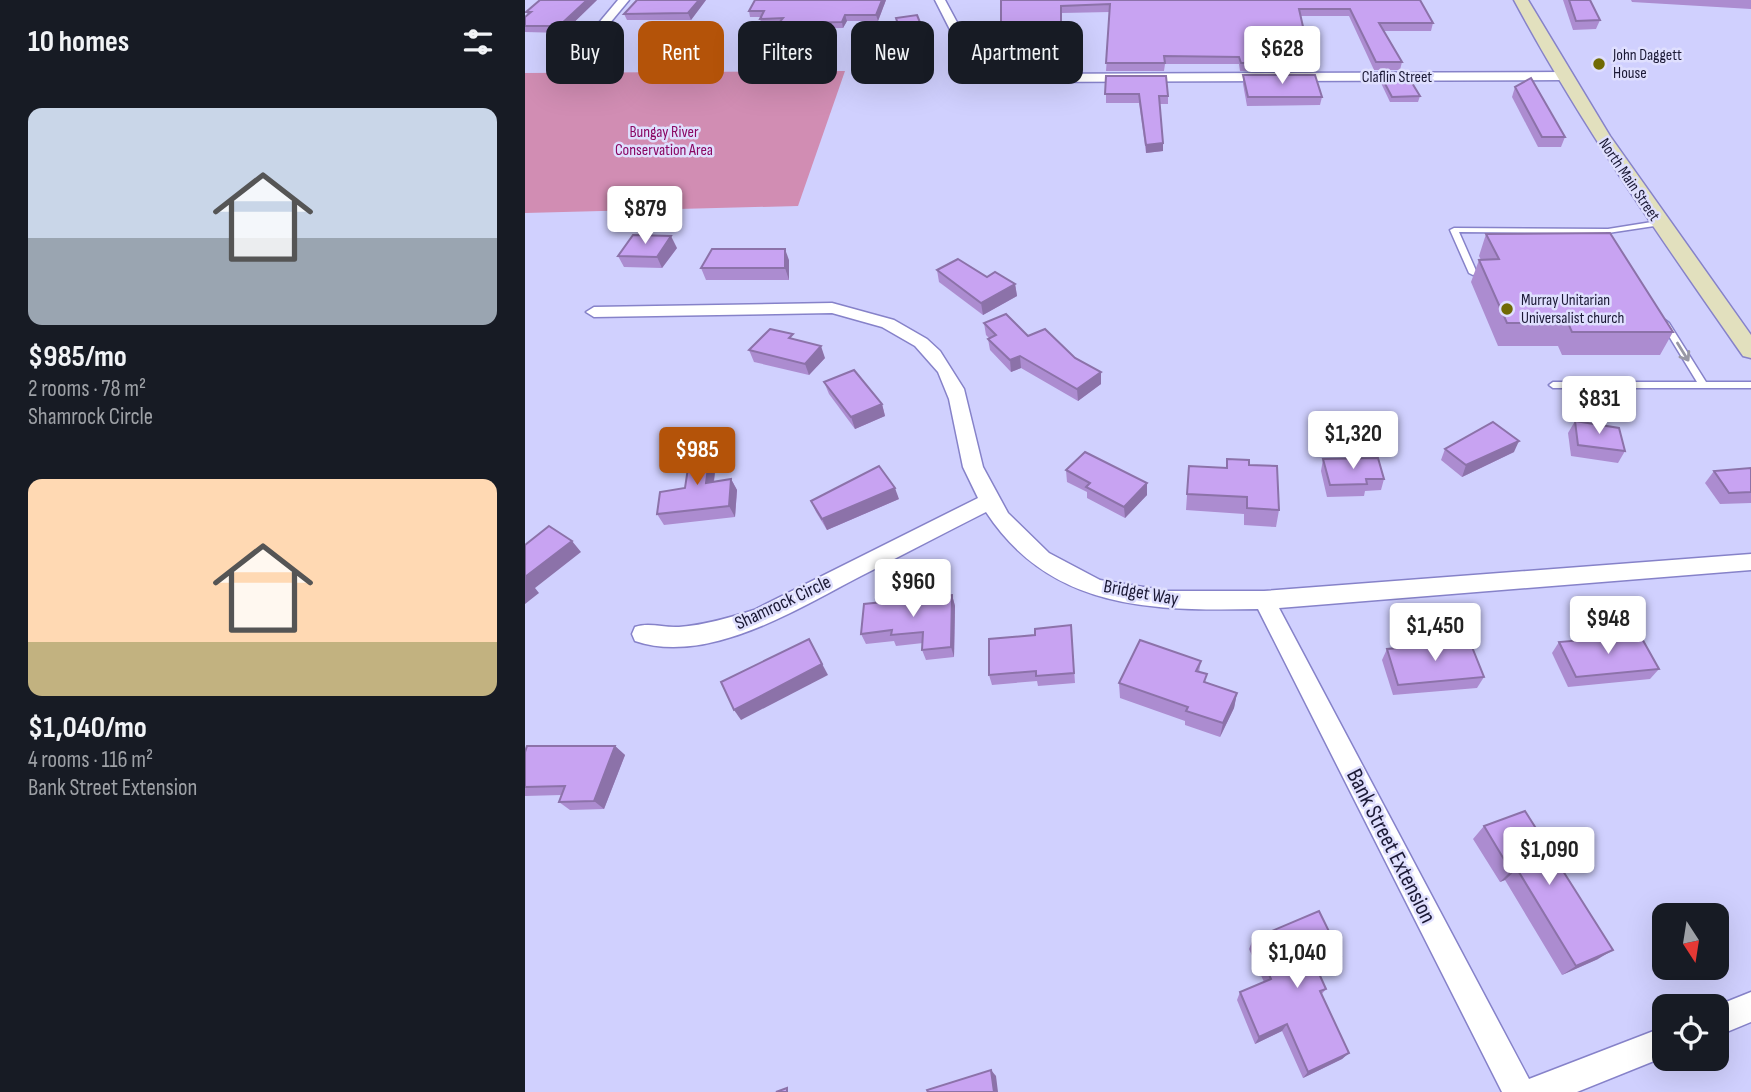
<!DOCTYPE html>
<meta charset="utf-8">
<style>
body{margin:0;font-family:"Sofia Sans Condensed",sans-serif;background:#20242c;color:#f1f3f6;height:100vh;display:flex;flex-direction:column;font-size:26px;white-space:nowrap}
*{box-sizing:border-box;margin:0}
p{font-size:23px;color:#9ea1a6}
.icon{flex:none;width:38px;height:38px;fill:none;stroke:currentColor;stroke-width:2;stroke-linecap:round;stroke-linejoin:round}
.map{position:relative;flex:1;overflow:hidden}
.panel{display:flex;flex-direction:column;background:#171b24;width:525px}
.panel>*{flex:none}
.top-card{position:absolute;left:21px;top:21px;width:665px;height:63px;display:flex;gap:14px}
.needle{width:46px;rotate:168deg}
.buttons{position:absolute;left:1127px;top:903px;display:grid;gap:14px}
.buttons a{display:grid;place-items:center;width:77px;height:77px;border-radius:14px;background:#171b24;box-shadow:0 7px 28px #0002;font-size:35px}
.price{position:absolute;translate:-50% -60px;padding:0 16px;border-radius:7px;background:#fff;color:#222;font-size:23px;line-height:46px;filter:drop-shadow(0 2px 4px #0008)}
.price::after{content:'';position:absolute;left:50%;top:42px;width:21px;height:16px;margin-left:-10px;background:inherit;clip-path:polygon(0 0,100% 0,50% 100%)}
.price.active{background:#b45309;color:#fff}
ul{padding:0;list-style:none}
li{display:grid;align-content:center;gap:14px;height:371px;padding:0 28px}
li span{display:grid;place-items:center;height:217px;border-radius:14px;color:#555}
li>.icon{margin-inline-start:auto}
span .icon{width:126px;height:126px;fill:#fffc;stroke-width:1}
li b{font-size:30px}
h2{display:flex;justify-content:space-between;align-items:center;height:84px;padding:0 28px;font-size:30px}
.pill{padding:0 24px;border-radius:14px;background:#171b24;box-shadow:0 7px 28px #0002;font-size:24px;line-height:63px}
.pill.active{background:#b45309;color:#fff}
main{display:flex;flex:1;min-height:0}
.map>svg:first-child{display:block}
.green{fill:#d18db3}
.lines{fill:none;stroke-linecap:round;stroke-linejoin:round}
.service-casing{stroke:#8682c9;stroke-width:3}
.minor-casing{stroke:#8682c9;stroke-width:3}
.secondary-casing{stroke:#8682c9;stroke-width:3}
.service{fill:#fff;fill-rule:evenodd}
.minor{fill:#fff;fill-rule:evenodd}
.secondary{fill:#e2e0be;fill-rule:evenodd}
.wall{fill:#ac8cd0}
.shaded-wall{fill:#8c72a9}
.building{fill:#c8a3f2;stroke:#8c72a9;stroke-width:2}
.oneway{stroke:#9898a4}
.poi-dot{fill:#706a04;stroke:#dfdffe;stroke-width:2.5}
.labels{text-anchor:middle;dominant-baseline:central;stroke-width:5;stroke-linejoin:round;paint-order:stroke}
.far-poi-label{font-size:16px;fill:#1b1935;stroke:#dfdffe;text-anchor:start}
.far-street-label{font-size:16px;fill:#1b1935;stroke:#dfdffe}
.far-park-label{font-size:16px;fill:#8a0763;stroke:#dfdffe}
.street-label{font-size:19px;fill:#1b1935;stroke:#dfdffe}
.near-street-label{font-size:23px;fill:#1b1935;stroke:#dfdffe}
</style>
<main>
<section class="panel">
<h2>10 homes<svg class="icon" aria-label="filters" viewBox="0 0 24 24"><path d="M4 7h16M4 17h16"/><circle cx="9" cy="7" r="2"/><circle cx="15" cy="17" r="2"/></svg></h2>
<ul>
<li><span style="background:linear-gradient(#c9d6e8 60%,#9aa5b1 0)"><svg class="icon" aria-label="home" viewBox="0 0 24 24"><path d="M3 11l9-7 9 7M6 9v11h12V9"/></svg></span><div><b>$985/mo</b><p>2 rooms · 78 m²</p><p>Shamrock Circle</p></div></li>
<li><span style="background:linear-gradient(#ffd9b3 75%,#c2b280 0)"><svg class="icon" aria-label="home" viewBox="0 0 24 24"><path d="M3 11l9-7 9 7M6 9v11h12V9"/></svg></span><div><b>$1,040/mo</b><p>4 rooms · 116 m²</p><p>Bank Street Extension</p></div></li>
</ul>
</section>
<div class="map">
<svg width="1226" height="1092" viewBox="0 0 1226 1092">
<rect width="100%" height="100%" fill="#d0d0fe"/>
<polygon class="green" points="320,71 273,206 0,213 0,73"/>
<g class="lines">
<defs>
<g id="service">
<polygon points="1133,221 1136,221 1136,225 1083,233 934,232 952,273 948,275 944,273 925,230 929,228 1083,229"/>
<polygon points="1140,320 1144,323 1181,382 1226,382 1226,388 1028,388 1024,385 1028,382 1172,382 1136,323"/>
</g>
<g id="minor">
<polygon points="93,0 104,0 60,53 52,53 52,49"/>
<polygon points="410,0 420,0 456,67 468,74 1038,72 1044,76 1038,80 466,82 445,69"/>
<path d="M307,303L369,320L402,339L415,351L439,389L458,467L483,513L524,553L575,580L643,591H739L1226,554V570L754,608L1004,1079L1139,1027V1057L1052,1092H977L733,609C627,611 525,610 461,512C419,533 378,555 336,576C274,608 183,666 110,641L107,634L110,627C124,622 139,628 154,627C180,625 204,618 229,610L453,498L438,467L424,399L413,372L390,346L357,327L307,313L69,317L61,312L69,307Z"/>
<polygon points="1226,992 1226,1022 1192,1036 1191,1006"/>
</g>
<path id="secondary" d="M989,0H1003L1085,136L1226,335V358L1218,356C1137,240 1056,125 989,0Z"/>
</defs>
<use href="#service" class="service-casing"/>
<use href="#minor" class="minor-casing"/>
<use href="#secondary" class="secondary-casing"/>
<use href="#service" class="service"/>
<use href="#minor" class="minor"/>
<use href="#secondary" class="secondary"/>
</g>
<g class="wall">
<polygon points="72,0 38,33 0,32 0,17 3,15 1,12"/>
<polygon points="181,0 166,20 102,20 99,14"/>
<polygon points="361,0 353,21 322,21 318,28 256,29 254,24 237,25 235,19 236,17 225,17 224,11"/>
<polygon points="476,0 895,0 908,23 906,31 859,31 877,62 875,70 849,70 824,16 776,16 786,62 785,70 715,71 714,64 640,64 639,71 581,71 585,12 537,13 536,50 510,65 477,58 466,51 465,44 476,35"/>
<polygon points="1038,0 1065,0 1075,20 1071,29 1048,30"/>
<polygon points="1106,0 1226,0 1226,9 1107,2"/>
<polygon points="371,18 405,47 407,55 403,56 404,59 383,61"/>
<polygon points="718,75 797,97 795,105 722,106 718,84"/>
<polygon points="581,76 643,96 643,104 635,104 638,151 621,153 614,103 581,103"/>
<polygon points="857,78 895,96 893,102 865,102 856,83"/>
<polygon points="990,87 1040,137 1036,147 1013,147 987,97"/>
<polygon points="961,234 1148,332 1135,355 1037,355 1033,346 973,346 946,282 954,260 956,260 954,256"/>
<polygon points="152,248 137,268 99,267 93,256"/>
<polygon points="264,260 264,280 181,280 176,268"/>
<polygon points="412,270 462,277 490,284 492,296 458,315 414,282"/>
<polygon points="459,323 503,336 576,384 553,401 496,368 486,372 465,350 463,339 464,338 461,335"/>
<polygon points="224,350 300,358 284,375 229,362"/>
<polygon points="299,382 357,404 360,416 330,429 304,394"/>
<polygon points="1050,421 1100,451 1093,463 1046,456 1043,433"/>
<polygon points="920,449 989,452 937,477 916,460"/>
<polygon points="192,456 189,482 206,479 212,490 210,517 139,525 132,514"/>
<polygon points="702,459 724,465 754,510 751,527 719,525 719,514 661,510 664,466 701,468"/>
<polygon points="798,459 859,479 856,490 840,491 839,496 802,497 796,471"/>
<polygon points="1226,468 1226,503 1195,504 1180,483 1189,471"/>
<polygon points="541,470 622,495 600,518 562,498 562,492 542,482"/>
<polygon points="374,499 302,530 291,512 286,501"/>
<polygon points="427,595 430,606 429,657 401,660 397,650 398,643 371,646 369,641 341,644 336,634"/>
<polygon points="546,625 550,683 513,686 512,681 467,685 464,675 510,635"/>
<polygon points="1034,642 1134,669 1125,679 1043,687 1027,653"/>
<polygon points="862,649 959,677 952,688 868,695 857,660"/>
<polygon points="676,661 674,672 681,682 712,693 709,708 695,737 660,725 660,721 595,698 594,683"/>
<polygon points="90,746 100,755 79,809 45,810 34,802 36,795 0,796 0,752"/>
<polygon points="959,826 1073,959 1037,975 980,880 975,882 948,839"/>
<polygon points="728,939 816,956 810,965 793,972 801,989 796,995 824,1053 817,1059 778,1078 757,1031 730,1044 712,1000 715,992 739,982 724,949"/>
</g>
<g class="shaded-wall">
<polygon points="62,0 72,0 38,33 34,26"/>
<polygon points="174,0 181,0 166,20 163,13"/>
<polygon points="357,0 361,0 353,21 351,15"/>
<polygon points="536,6 536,50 510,65 509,57"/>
<polygon points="320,15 322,21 318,28 317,22"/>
<polygon points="405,47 407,55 403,56 404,59 383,61 382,53"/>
<polygon points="638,143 638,151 621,153 621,145"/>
<polygon points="146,236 152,248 137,268 132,257"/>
<polygon points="260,249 264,260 264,280 260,268"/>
<polygon points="490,284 492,296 458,315 456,303"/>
<polygon points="296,346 300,358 284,375 280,364"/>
<polygon points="495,356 496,368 486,372 485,360"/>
<polygon points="576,372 576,384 553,401 552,389"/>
<polygon points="357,404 360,416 330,429 326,417"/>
<polygon points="994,441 989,452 937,477 941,465"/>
<polygon points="186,445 192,456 187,494 181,483"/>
<polygon points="206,479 212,490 210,517 204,506"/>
<polygon points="622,483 622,495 600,518 599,507"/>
<polygon points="370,488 374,499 302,530 297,519"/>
<polygon points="47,541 56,552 10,588 14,593 0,604 0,577"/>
<polygon points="427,595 430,606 429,657 426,647"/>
<polygon points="284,639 303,675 216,720 209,710"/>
<polygon points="712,693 709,708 695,737 698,723"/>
<polygon points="90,746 100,755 79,809 69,801"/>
<polygon points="992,869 980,880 975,882 986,871"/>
<polygon points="1088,950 1073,959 1037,975 1051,966"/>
<polygon points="816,956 810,965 785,976 791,967"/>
<polygon points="762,1024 757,1031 730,1044 734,1037"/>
<polygon points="824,1053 817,1059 778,1078 783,1072"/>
<polygon points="466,1070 471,1076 473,1092 469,1092"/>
</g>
<g class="building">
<polygon points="15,0 62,0 34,26 0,26 0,17 6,12 1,12"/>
<polygon points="112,0 174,0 163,13 99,14"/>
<polygon points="230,0 357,0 351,15 320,15 317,22 254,23 258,18 235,19 239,11 224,11"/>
<polygon points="476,0 895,0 908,23 854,23 877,62 851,62 825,9 774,9 786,62 716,63 714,57 639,56 640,63 581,63 585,4 536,6 536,43 509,57 476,50 465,44 476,35"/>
<polygon points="1044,0 1065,0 1075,20 1051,21"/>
<polygon points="392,15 405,47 401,48 402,50 382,53 371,18"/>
<polygon points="718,75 790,75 797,97 723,97"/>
<polygon points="581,76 641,76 643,96 634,96 638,143 621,145 614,94 580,94"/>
<polygon points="857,78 884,78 895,96 867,97"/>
<polygon points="1006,78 1040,137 1017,137 990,87"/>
<polygon points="1085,233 1148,332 1047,332 1043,323 982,323 954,260 974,259 961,234"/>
<polygon points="108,235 146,236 132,257 93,256"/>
<polygon points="187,249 260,249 260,268 176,268"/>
<polygon points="433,259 462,277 470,272 490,284 456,303 412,270"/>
<polygon points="481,314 503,336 520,329 550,358 576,372 552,389 495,356 485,360 463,339 471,335 459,323"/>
<polygon points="245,329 268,334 264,338 296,346 280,364 224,350"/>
<polygon points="329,370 357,404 326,417 299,382"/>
<polygon points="1050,421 1094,428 1100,451 1053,445"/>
<polygon points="968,422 994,441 941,465 920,449"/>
<polygon points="167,442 186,445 181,483 206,479 204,506 132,514 135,492 160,488"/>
<polygon points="560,452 622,483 599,507 561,487 565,483 541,470"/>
<polygon points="853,458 859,479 841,479 842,484 805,485 798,459"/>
<polygon points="702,459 724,460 724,465 752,466 754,510 722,508 722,497 662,494 664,466 702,468"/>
<polygon points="354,466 370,488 297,519 286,501"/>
<polygon points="1226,468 1226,492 1204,493 1189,471"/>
<polygon points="24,526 47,541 0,577 0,545"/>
<polygon points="427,595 426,647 397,650 398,632 366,635 367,630 336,634 339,604"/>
<polygon points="546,625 549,673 511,676 511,671 464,675 464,639 510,635 510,629"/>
<polygon points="1115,635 1134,669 1051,677 1034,642"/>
<polygon points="284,639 297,664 209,710 196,682"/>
<polygon points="615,640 676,661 671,671 682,674 679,682 712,693 698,723 661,711 663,707 594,683"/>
<polygon points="945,642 959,677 873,685 862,649"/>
<polygon points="2,746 90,746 69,801 34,802 40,786 0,787 0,752"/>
<polygon points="1000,811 1088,950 1051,966 992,869 986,871 959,826"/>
<polygon points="794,911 816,956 791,967 801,989 795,991 824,1053 783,1072 762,1024 734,1037 715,992 746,979 728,939"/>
<polygon points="466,1070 469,1092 403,1092 402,1090"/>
<polygon points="262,1088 262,1092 251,1092"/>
</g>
<defs><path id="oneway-shaft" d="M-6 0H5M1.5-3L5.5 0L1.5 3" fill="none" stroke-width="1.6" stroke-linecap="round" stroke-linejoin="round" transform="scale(1.75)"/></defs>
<use class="oneway" href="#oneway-shaft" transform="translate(1158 352) rotate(58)"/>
<g class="poi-dot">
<circle cx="1074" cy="64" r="7"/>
<circle cx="982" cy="309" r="7"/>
</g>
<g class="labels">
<g class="far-poi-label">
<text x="1088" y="55">John Daggett<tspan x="1088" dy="18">House</tspan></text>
<text x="996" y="300">Murray Unitarian<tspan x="996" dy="18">Universalist church</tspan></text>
</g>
<g class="far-street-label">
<text x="872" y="77">Claflin Street</text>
<text transform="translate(1104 180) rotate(56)">North Main Street</text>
</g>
<g class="far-park-label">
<text x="139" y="132">Bungay River<tspan x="139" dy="18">Conservation Area</tspan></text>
</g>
<g class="street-label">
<text transform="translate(616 593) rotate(10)">Bridget Way</text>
<text transform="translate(258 603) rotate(-25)">Shamrock Circle</text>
</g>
<g class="near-street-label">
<text transform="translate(866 846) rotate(63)">Bank Street Extension</text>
</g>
</g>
</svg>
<div class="buttons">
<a><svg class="needle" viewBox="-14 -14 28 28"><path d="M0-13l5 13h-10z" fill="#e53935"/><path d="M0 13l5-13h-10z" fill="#9ea1a6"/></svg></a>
<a><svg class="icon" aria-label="locate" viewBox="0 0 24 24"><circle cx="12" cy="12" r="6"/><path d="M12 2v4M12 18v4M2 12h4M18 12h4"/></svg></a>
</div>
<b class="price" style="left:757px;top:86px">$628</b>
<b class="price" style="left:120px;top:246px">$879</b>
<b class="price" style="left:1074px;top:436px">$831</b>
<b class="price" style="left:828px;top:471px">$1,320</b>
<b class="price active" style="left:172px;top:487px">$985</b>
<b class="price" style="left:388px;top:619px">$960</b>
<b class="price" style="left:1083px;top:656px">$948</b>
<b class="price" style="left:910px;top:663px">$1,450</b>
<b class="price" style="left:1024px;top:887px">$1,090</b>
<b class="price" style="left:772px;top:990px">$1,040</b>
<div class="top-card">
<a class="pill">Buy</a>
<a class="pill active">Rent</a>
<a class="pill">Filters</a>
<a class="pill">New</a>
<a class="pill">Apartment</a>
</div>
</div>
</main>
